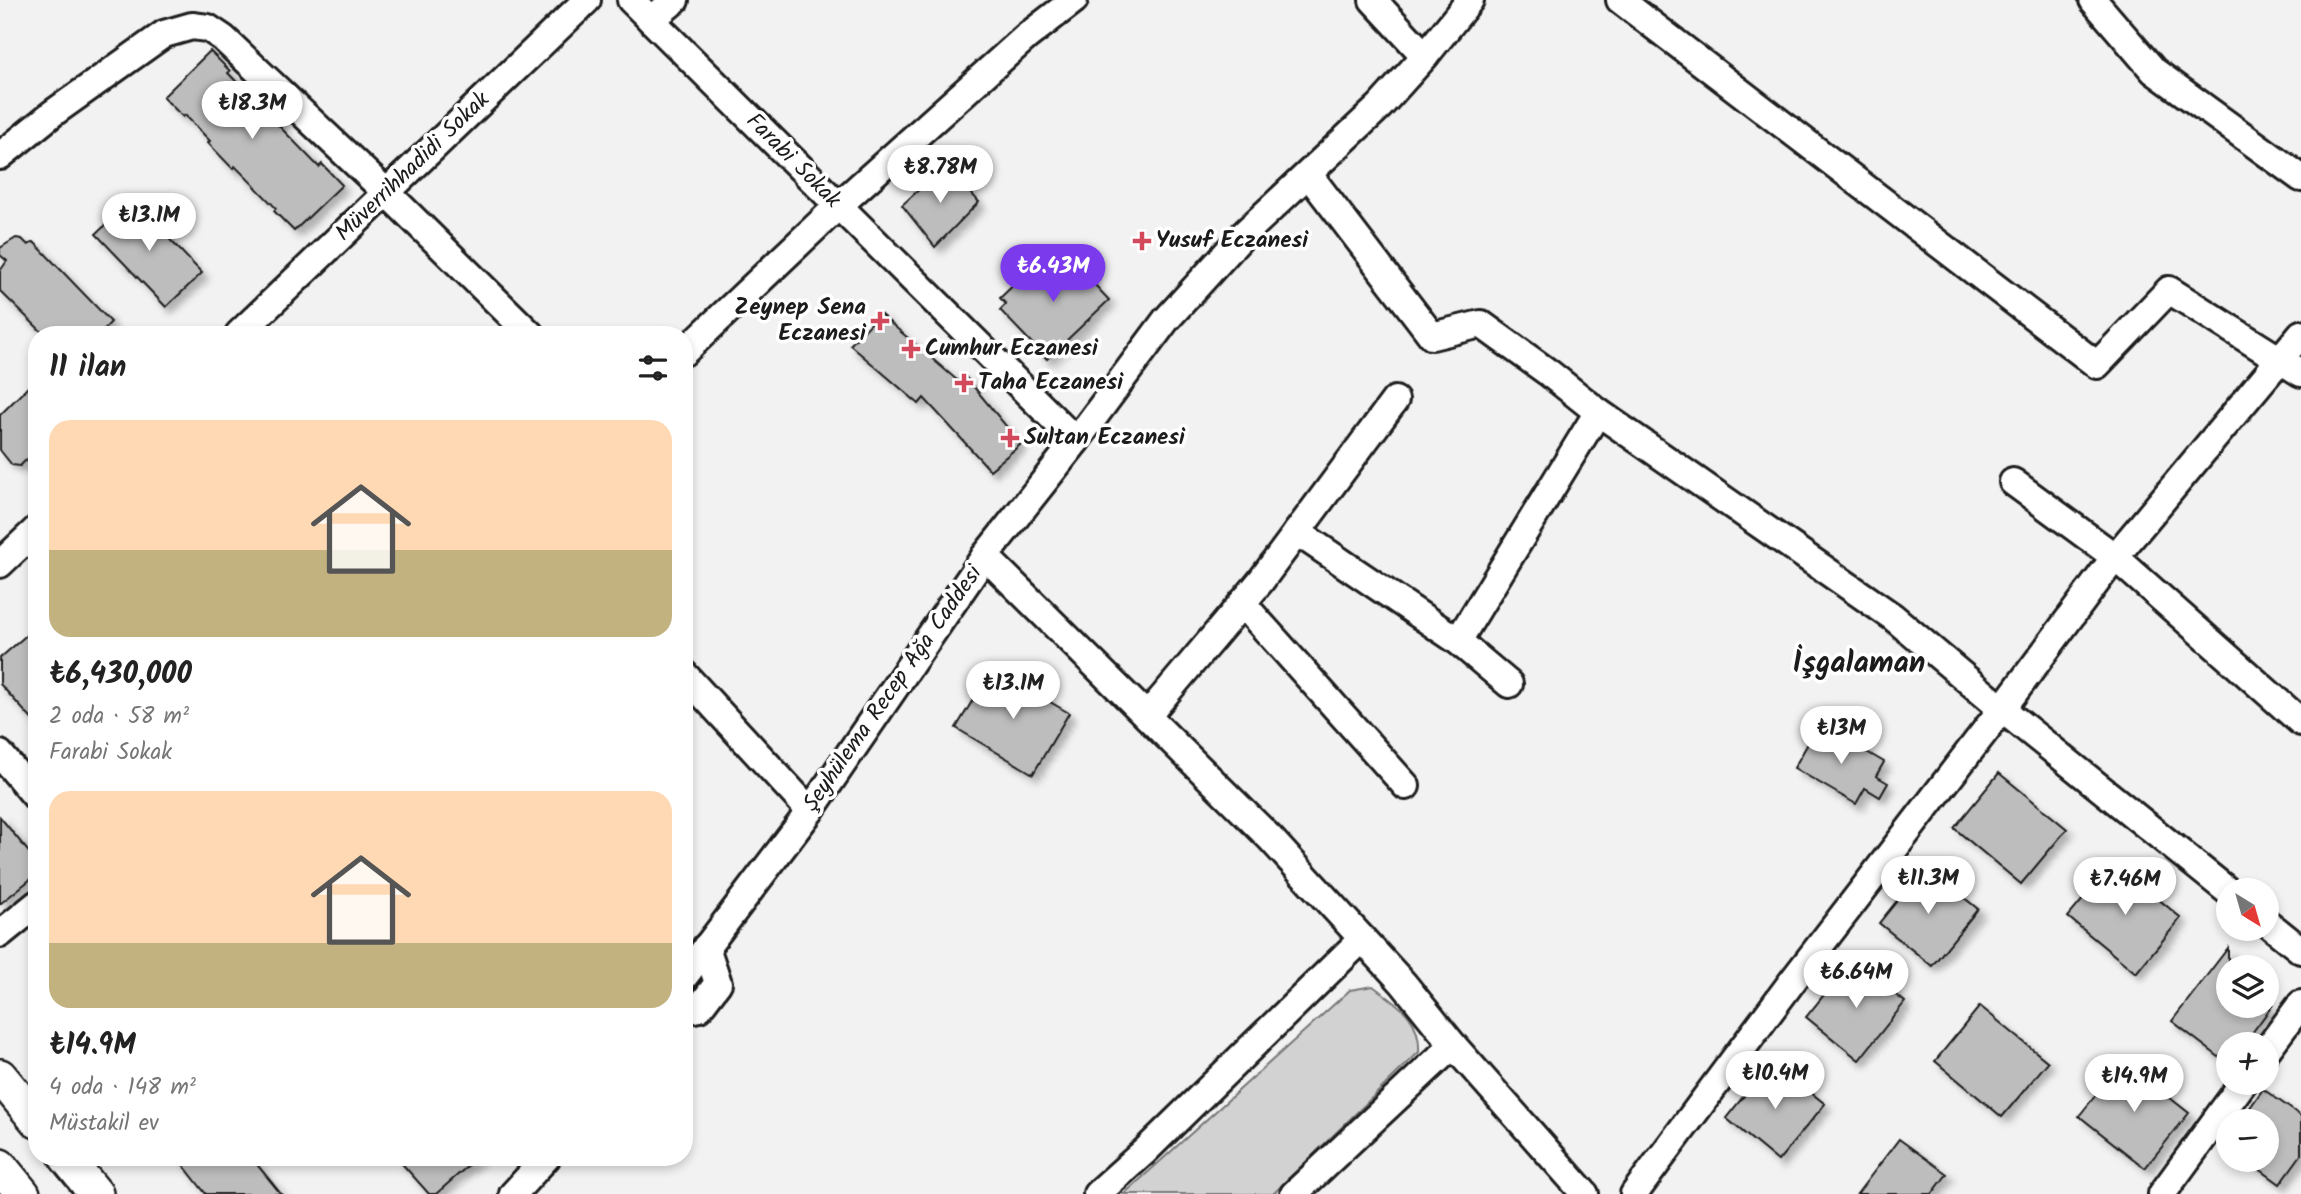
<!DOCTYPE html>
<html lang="tr">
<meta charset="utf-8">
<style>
body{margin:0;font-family:Kalam,sans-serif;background:#f6f6f6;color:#222;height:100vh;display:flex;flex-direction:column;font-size:26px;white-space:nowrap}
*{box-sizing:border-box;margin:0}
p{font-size:23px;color:#767676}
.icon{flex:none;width:38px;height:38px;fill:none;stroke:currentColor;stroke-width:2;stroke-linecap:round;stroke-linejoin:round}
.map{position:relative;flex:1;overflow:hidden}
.sheet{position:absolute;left:28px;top:326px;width:665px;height:840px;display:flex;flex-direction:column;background:#fff;border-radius:28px;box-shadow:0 4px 10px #0003}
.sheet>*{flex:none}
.needle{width:46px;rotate:143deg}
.controls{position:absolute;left:2216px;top:878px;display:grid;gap:14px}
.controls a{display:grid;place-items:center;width:63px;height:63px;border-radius:50%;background:#fff;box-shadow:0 4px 10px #0003;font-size:35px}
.price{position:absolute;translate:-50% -60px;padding:0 16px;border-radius:24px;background:#fff;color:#222;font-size:23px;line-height:46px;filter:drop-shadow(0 2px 4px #0008)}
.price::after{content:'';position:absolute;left:50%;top:42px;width:21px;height:16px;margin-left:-10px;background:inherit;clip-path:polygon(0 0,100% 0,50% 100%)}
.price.selected{background:#7c3aed;color:#fff}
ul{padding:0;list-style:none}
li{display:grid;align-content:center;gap:14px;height:371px;padding:0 21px}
li span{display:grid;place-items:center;height:217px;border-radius:21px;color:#555}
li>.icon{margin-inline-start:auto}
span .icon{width:126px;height:126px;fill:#fffc;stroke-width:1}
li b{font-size:30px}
h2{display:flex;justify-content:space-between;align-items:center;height:84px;padding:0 21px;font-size:30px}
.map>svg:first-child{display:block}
.green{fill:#d2d2d2;stroke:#777;stroke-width:2}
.building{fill:#bdbdbd;stroke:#1c1c1c;stroke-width:2;filter:url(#shadow)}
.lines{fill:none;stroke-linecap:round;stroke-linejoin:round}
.minor-casing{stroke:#1c1c1c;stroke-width:32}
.major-casing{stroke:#1c1c1c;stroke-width:38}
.minor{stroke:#fff;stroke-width:26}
.major{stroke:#fff;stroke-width:33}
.poi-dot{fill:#d1495b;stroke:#fff;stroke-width:2.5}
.labels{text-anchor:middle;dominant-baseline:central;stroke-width:7;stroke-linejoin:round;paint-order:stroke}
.street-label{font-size:23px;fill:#1c1c1c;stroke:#fff}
.poi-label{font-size:23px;font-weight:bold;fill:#1c1c1c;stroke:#fff;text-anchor:start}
.district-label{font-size:30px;font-weight:bold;fill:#1c1c1c;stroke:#fff}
</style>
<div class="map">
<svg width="2301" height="1194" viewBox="0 0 2301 1194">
<defs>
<filter id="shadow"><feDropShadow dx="6" dy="6" stdDeviation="3.5" flood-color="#0004"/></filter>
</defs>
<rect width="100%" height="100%" fill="#f2f2f2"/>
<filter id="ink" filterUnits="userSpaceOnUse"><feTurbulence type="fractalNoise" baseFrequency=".0143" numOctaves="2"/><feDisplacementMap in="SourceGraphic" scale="14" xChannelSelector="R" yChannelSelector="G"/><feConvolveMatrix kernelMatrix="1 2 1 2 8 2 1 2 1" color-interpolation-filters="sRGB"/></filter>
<g filter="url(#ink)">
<path class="green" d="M1373,986C1398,1005 1421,1017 1419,1052L1273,1194H1124L1350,990Z"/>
<g class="building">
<polygon points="210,51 230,71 228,73 253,99 255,97 281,123 278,125 319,167 322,164 342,185 294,231 274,211 276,208 235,166 233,169 208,143 210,141 185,115 183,117 163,97"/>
<polygon points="946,165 979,202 935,247 902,205"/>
<polygon points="132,200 202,273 166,307 96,234"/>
<polygon points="16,238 22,239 28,245 34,242 111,322 100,334 44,334 0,291 0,271 7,261 0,255 0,248"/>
<polygon points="1063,251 1109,300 1047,359 1000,310 1006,304 1000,298 1024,275 1030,282"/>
<polygon points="880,314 958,381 964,375 1021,444 990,470 924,398 919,404 850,345"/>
<polygon points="37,378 37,471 26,460 20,466 12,465 0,450 0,415"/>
<polygon points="37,626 37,725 0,684 0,658"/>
<polygon points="992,668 1069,713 1033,774 956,728"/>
<polygon points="1819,724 1884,762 1876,776 1888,783 1880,797 1865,788 1856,804 1794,768"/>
<polygon points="1999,773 2067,829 2021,884 1954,828"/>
<polygon points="0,817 37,862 37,874 0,904"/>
<polygon points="2114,862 2181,918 2136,973 2068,917"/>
<polygon points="1925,866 1978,909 1932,966 1879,923"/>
<polygon points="2228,948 2228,1006 2272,1006 2243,1045 2228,1045 2228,1064 2172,1021"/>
<polygon points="1852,960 1905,1002 1859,1060 1806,1017"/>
<polygon points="1980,1006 2048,1062 2002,1117 1935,1061"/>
<polygon points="1772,1061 1825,1104 1778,1161 1726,1118"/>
<polygon points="2123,1061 2189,1113 2145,1168 2079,1116"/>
<polygon points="2263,1089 2301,1116 2301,1155 2280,1184 2247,1160 2266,1160 2266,1122 2240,1122"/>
<polygon points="1899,1139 1947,1174 1932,1194 1857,1194"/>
<polygon points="177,1157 251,1157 281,1194 206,1194"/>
<polygon points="396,1157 478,1157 436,1194 429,1194"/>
</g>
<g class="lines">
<defs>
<g id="minor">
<polyline points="631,0 1076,441"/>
<polyline points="1373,0 1425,56"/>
<polyline points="1620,0 2097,365 2169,290 2301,373"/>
<polyline points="2093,0 2154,71 2301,178"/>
<polyline points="651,20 675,0"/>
<polyline points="0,156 53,113 164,34 192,26 208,28 223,38 386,192 530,334"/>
<polyline points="1309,175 1432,336 1481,324 1549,373 1598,412 1893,617 2002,709 1791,983 1634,1194"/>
<polyline points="239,334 587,0"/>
<polyline points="684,352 838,206 1026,37 1074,0"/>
<polyline points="2013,482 2115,557 2301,722"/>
<polyline points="1297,532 1458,641 1509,684"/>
<polyline points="985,556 1270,838 1403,983 1453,1045 1585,1194"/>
<polyline points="0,564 37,529"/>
<polyline points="1242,603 1406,786"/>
<polyline points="1458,641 1598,412"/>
<polyline points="684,674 810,811"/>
<polyline points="1147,716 1260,582 1395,400"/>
<polyline points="0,754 37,798"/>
<polyline points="2228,891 2002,709 2115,557 2301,334"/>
<polyline points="2266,922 2301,950"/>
<polyline points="0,934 37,904"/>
<polyline points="684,977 810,811 985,556 1076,441 1166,320 1244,234 1380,106 1425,56 1470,0"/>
<polyline points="684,1011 699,1008 718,983 706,947"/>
<polyline points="2266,1051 2301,1004"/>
<polyline points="513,1194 547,1157"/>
<polyline points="1097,1194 1145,1151 1362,939"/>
<polyline points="1294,1194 1453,1045"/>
<polyline points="2162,1194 2243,1083"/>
</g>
<g id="major">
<polyline points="0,1076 37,1121"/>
<polyline points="66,1157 96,1194"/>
<polyline points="0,1166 23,1194"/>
</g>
</defs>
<use href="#minor" class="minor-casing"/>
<use href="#major" class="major-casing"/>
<use href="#minor" class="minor"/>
<use href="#major" class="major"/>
</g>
</g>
<g class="poi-dot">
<path d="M1138.5 230.5h7v7h7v7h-7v7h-7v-7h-7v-7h7z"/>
<path d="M876.5 310.5h7v7h7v7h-7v7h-7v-7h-7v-7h7z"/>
<path d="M907.5 338.5h7v7h7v7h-7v7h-7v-7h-7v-7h7z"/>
<path d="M960.5 372.5h7v7h7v7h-7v7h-7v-7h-7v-7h7z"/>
<path d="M1006.5 427.5h7v7h7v7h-7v7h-7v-7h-7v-7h7z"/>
</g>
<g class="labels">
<g class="street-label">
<text transform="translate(793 161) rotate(45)">Farabi Sokak</text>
<text transform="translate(413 167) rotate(-44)">Müverrihhadidi Sokak</text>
<text transform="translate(893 689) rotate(-55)">Şeyhülema Recep Ağa Caddesi</text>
</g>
<g class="poi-label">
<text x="1156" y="241">Yusuf Eczanesi</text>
<text x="866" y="308" text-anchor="end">Zeynep Sena<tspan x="866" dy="26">Eczanesi</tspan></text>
<text x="925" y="349">Cumhur Eczanesi</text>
<text x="978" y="383">Taha Eczanesi</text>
<text x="1024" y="438">Sultan Eczanesi</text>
</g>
<g class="district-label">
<text x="1859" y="664">İşgalaman</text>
</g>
</g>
</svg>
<div class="controls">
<a><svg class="needle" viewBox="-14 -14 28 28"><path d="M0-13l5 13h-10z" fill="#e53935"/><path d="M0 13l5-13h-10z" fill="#767676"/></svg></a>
<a><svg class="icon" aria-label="layers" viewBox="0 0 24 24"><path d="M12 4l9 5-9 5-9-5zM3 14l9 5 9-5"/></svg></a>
<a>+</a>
<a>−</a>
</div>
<b class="price" style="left:252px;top:141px">₺18.3M</b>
<b class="price" style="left:940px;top:205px">₺8.78M</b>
<b class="price" style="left:149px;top:253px">₺13.1M</b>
<b class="price selected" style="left:1053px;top:304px">₺6.43M</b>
<b class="price" style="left:1013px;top:721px">₺13.1M</b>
<b class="price" style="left:1841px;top:766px">₺13M</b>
<b class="price" style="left:1928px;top:916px">₺11.3M</b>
<b class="price" style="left:2125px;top:917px">₺7.46M</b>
<b class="price" style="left:1856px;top:1010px">₺6.64M</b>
<b class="price" style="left:1775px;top:1111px">₺10.4M</b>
<b class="price" style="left:2134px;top:1114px">₺14.9M</b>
<section class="sheet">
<h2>11 ilan<svg class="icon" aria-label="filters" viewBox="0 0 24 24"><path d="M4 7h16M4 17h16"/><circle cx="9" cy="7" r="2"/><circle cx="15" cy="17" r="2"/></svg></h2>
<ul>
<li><span style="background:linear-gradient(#ffd9b3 60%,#c2b280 0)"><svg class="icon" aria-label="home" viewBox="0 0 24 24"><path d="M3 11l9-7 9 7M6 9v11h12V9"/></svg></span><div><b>₺6,430,000</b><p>2 oda · 58 m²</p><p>Farabi Sokak</p></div></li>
<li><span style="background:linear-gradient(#ffd9b3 70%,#c2b280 0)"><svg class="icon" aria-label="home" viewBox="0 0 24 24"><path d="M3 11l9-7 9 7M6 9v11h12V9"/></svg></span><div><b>₺14.9M</b><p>4 oda · 148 m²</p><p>Müstakil ev</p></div></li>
</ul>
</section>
</div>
